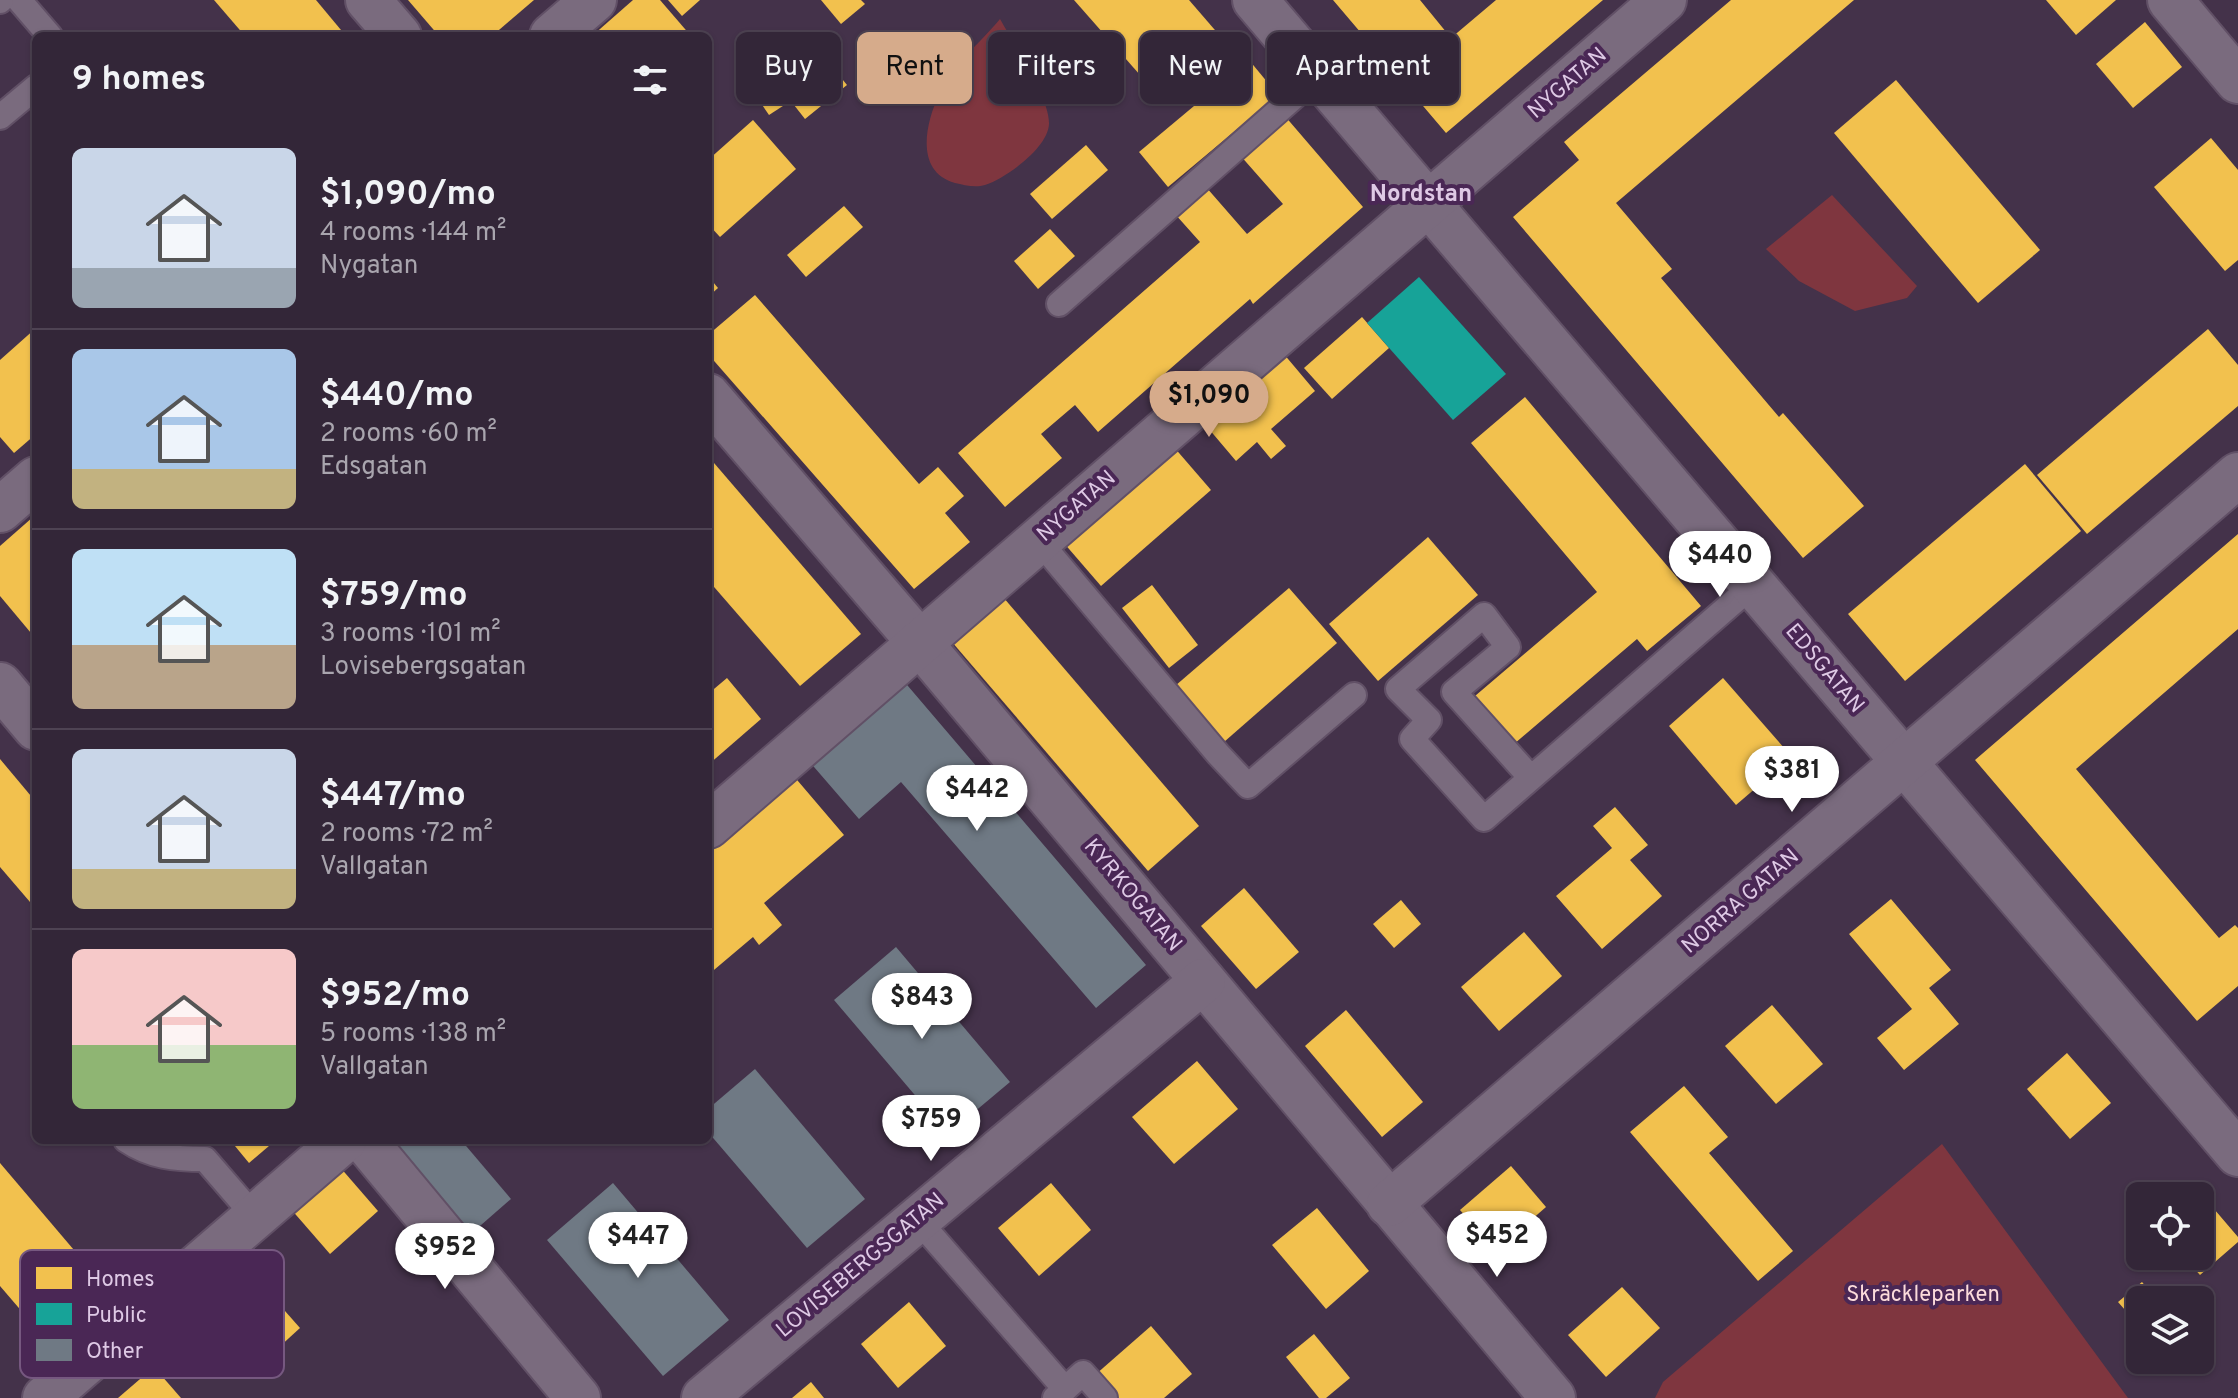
<!DOCTYPE html>
<meta charset="utf-8">
<style>
body{margin:0;font-family:Overpass,sans-serif;background:#3b2e40;color:#f1f3f6;height:100vh;display:flex;flex-direction:column;font-size:30px;white-space:nowrap}
*{box-sizing:border-box;margin:0}
p{font-size:26px;color:#a9a5ae}
.icon{flex:none;width:44px;height:44px;fill:none;stroke:currentColor;stroke-width:2;stroke-linecap:round;stroke-linejoin:round}
.map{position:relative;flex:1;overflow:hidden}
.sheet{position:absolute;left:32px;top:32px;width:680px;height:1112px;display:flex;flex-direction:column;background:#332638;border-radius:12px;box-shadow:0 2px 6px #0004,0 0 0 2px #4e4353}
.sheet>*{flex:none}
.guide{position:absolute;left:736px;top:32px;width:760px;height:72px;display:flex;gap:16px}
.fabs{position:absolute;left:2126px;top:1182px;display:grid;gap:16px}
.fabs a{display:grid;place-items:center;width:88px;height:88px;border-radius:12px;background:#332638;box-shadow:0 2px 6px #0004,0 0 0 2px #4e4353;font-size:40px}
.price{position:absolute;translate:-50% -68px;padding:0 18px;border-radius:28px;background:#fff;color:#222;font-size:26px;line-height:52px;filter:drop-shadow(0 2px 4px #0008)}
.price::after{content:'';position:absolute;left:50%;top:48px;width:24px;height:18px;margin-left:-12px;background:inherit;clip-path:polygon(0 0,100% 0,50% 100%)}
.price.current{background:#d6ab8b;color:#111}
ul{padding:0;list-style:none}
li{display:flex;align-items:center;gap:24px;height:200px;padding:0 40px}
li+li{border-top:2px solid #4e4353}
li span{display:grid;place-items:center;flex:none;width:224px;height:160px;border-radius:12px;color:#555}
li>.icon{margin-inline-start:auto}
span .icon{width:96px;height:96px;fill:#fffc;stroke-width:1}
li b{font-size:34px}
h2{display:flex;justify-content:space-between;align-items:center;height:96px;padding:0 40px;font-size:34px}
.tag{padding:0 28px;border-radius:12px;background:#332638;box-shadow:0 2px 6px #0004,0 0 0 2px #4e4353;font-size:28px;line-height:72px}
.tag.current{background:#d6ab8b;color:#111}
.map>svg:first-child{display:block}
.green{fill:#7f363f}
.homes{fill:#f2c14e}
.public{fill:#17a398}
.building{fill:#6f7984}
.lines{fill:none;stroke-linecap:round;stroke-linejoin:round}
.service-casing{stroke:#615066;stroke-width:28}
.minor-casing{stroke:#615066;stroke-width:48}
.service{stroke:#7a6b7e;stroke-width:24}
.minor{stroke:#7a6b7e;stroke-width:44}
.labels{text-anchor:middle;dominant-baseline:central;stroke-width:8;stroke-linejoin:round;paint-order:stroke}
.street-label{font-size:22px;fill:#dec9e5;stroke:#4a2755}
.park-label{font-size:22px;fill:#fcdbdb;stroke:#4a2755}
.neighbourhood-label{font-size:24px;font-weight:bold;fill:#dec9e5;stroke:#4a2755}
.key{fill:#4a2755;stroke:#765880;stroke-width:2}
.key-label{font-size:22px;fill:#dec9e5}
</style>
<div class="map">
<svg width="2238" height="1398" viewBox="0 0 2238 1398">
<rect width="100%" height="100%" fill="#44324a"/>
<g class="green">
<path d="M1000,19C1014,44 1050,98 1049,124C1048,148 1006,178 985,185C975,188 964,185 955,183C915,172 925,124 939,95C953,65 979,44 1000,19Z"/>
<polygon points="1832,195 1917,286 1907,298 1855,311 1799,281 1766,249"/>
<polygon points="1942,1144 2128,1398 1655,1398 1663,1382"/>
</g>
<g class="homes">
<polygon points="214,0 316,0 346,36 245,36"/>
<polygon points="408,0 534,0 492,36 439,36"/>
<polygon points="633,0 660,0 691,36 592,36"/>
<polygon points="668,0 700,0 682,16"/>
<polygon points="821,0 861,0 865,4 841,24"/>
<polygon points="1074,0 1189,0 1227,44 1162,100"/>
<polygon points="1333,0 1420,0 1451,38 1496,0 1603,0 1446,133"/>
<polygon points="1731,0 1854,0 1616,203 1672,269 1661,278 1779,417 1783,413 1864,506 1803,558 1513,217 1579,160 1564,142"/>
<polygon points="2046,0 2116,0 2076,35"/>
<polygon points="2145,22 2182,67 2133,108 2096,64"/>
<polygon points="825,58 847,85 805,119 783,91"/>
<polygon points="1249,60 1278,95 1168,187 1139,152"/>
<polygon points="767,76 786,104 769,115 750,87"/>
<polygon points="1896,80 2040,250 1978,303 1834,133"/>
<polygon points="1284,115 1363,207 1253,304 1250,299 1098,432 1075,405 1041,434 1062,458 1005,507 958,453 1200,242 1175,214 1206,187 1247,234 1283,204 1239,154"/>
<polygon points="753,120 796,169 720,237 708,224 708,160"/>
<polygon points="2211,138 2238,170 2238,260 2225,271 2154,187"/>
<polygon points="1086,145 1108,170 1052,219 1030,194"/>
<polygon points="844,206 863,227 806,277 787,255"/>
<polygon points="1050,229 1075,256 1038,289 1014,261"/>
<polygon points="708,276 718,288 708,297"/>
<polygon points="755,295 919,484 938,467 964,496 945,513 970,542 914,589 708,354 708,335"/>
<polygon points="1362,317 1389,348 1332,399 1304,368"/>
<polygon points="36,328 36,434 14,453 0,437 0,360"/>
<polygon points="2208,329 2238,365 2238,406 2087,534 2037,475"/>
<polygon points="1283,353 1315,391 1271,429 1286,446 1271,459 1257,442 1236,461 1203,422"/>
<polygon points="1525,397 1701,606 1647,651 1637,639 1514,744 1475,696 1597,592 1471,443"/>
<polygon points="1173,446 1211,490 1101,586 1063,542"/>
<polygon points="708,456 861,634 800,686 708,580"/>
<polygon points="2025,464 2081,531 1905,681 1848,614"/>
<polygon points="33,517 36,521 36,639 0,596 0,546"/>
<polygon points="2238,534 2238,629 2076,769 2219,938 2235,925 2238,928 2238,986 2197,1021 1975,760"/>
<polygon points="1428,537 1478,595 1378,681 1329,624"/>
<polygon points="1152,585 1198,645 1169,668 1122,608"/>
<polygon points="1289,588 1337,643 1224,742 1175,686"/>
<polygon points="1003,597 1199,826 1148,871 952,642"/>
<polygon points="727,678 761,719 708,765 708,694"/>
<polygon points="1723,678 1792,757 1736,805 1669,726"/>
<polygon points="0,759 36,802 36,909 0,867"/>
<polygon points="792,774 844,835 764,903 782,925 759,945 753,937 708,975 708,845"/>
<polygon points="1615,807 1648,845 1630,860 1662,896 1602,949 1556,896 1612,848 1593,826"/>
<polygon points="1244,888 1299,952 1256,989 1201,926"/>
<polygon points="1891,899 1951,970 1929,988 1959,1024 1904,1070 1877,1038 1912,1009 1849,934"/>
<polygon points="1401,900 1421,924 1394,948 1373,924"/>
<polygon points="1524,932 1562,976 1499,1031 1461,987"/>
<polygon points="1772,1005 1823,1064 1776,1104 1725,1046"/>
<polygon points="1346,1010 1423,1102 1382,1137 1305,1046"/>
<polygon points="2067,1053 2111,1103 2070,1139 2027,1089"/>
<polygon points="1197,1061 1238,1109 1174,1164 1132,1117"/>
<polygon points="1684,1086 1728,1137 1709,1153 1793,1251 1758,1281 1630,1132"/>
<polygon points="230,1140 276,1140 249,1163"/>
<polygon points="0,1163 102,1283 42,1335 0,1286"/>
<polygon points="339,1166 378,1211 330,1254 290,1208"/>
<polygon points="1511,1166 1546,1207 1496,1251 1460,1210"/>
<polygon points="2191,1182 2238,1237 2238,1242 2200,1275 2183,1256 2200,1256 2200,1196 2175,1196"/>
<polygon points="1051,1183 1091,1230 1039,1276 998,1228"/>
<polygon points="1317,1208 1369,1271 1326,1309 1272,1245"/>
<polygon points="255,1277 300,1328 244,1379 199,1328"/>
<polygon points="2142,1282 2157,1300 2140,1300 2140,1327 2118,1302"/>
<polygon points="1622,1287 1660,1328 1606,1377 1568,1335"/>
<polygon points="909,1302 946,1346 898,1388 861,1344"/>
<polygon points="1151,1326 1192,1374 1164,1398 1115,1398 1095,1375"/>
<polygon points="1314,1334 1350,1378 1326,1398 1319,1398 1286,1357"/>
<polygon points="154,1367 181,1398 118,1398"/>
<polygon points="811,1382 824,1398 792,1398"/>
</g>
<polygon class="public" points="1419,277 1506,374 1453,420 1367,323"/>
<g class="building">
<polygon points="902,679 1146,965 1096,1008 901,782 859,819 808,760"/>
<polygon points="896,947 1010,1082 948,1134 834,1000"/>
<polygon points="755,1069 865,1199 807,1248 708,1132 708,1109"/>
<polygon points="381,1140 461,1140 511,1199 465,1239"/>
<polygon points="613,1183 729,1320 663,1376 547,1240"/>
</g>
<g class="lines">
<defs>
<g id="service">
<polyline points="19,0 50,36"/>
<polyline points="0,1 1,0"/>
<polyline points="0,117 36,87"/>
<polyline points="1059,304 1319,75"/>
<polyline points="1039,541 1218,754 1248,786 1354,695"/>
<polyline points="1531,778 1454,692 1508,647 1484,615 1398,689 1429,720 1412,739 1484,819 1753,585"/>
<path d="M126,1140C151,1157 175,1159 205,1159L255,1217"/>
<polyline points="917,1219 1065,1389"/>
<polyline points="1055,1398 1083,1373 1105,1398"/>
</g>
<g id="minor">
<polyline points="368,0 399,36"/>
<polyline points="1255,0 2238,1154"/>
<polyline points="2170,0 2238,81"/>
<polyline points="552,36 594,0"/>
<polyline points="708,396 920,643 1553,1398"/>
<polyline points="0,510 36,479"/>
<polyline points="0,685 36,728"/>
<polyline points="708,826 1664,0"/>
<polyline points="364,1140 578,1398"/>
<polyline points="1389,1204 2238,475"/>
<polyline points="45,1398 344,1140"/>
<polyline points="704,1398 1203,981"/>
</g>
</defs>
<use href="#service" class="service-casing"/>
<use href="#minor" class="minor-casing"/>
<use href="#service" class="service"/>
<use href="#minor" class="minor"/>
</g>
<g class="labels">
<g class="street-label">
<text transform="translate(1568 84) rotate(-41)">NYGATAN</text>
<text transform="translate(1077 507) rotate(-41)">NYGATAN</text>
<text transform="translate(1824 669) rotate(50)">EDSGATAN</text>
<text transform="translate(1132 896) rotate(50)">KYRKOGATAN</text>
<text transform="translate(1741 902) rotate(-41)">NORRA GATAN</text>
<text transform="translate(861 1266) rotate(-40)">LOVISEBERGSGATAN</text>
</g>
<g class="park-label">
<text x="1923" y="1295">Skräckleparken</text>
</g>
<g class="neighbourhood-label">
<text x="1421" y="195">Nordstan</text>
</g>
</g>
<rect x="20" y="1250" width="264" height="128" rx="12" class="key"/>
<rect x="36" y="1267" width="36" height="22" fill="#f2c14e"/>
<rect x="36" y="1303" width="36" height="22" fill="#17a398"/>
<rect x="36" y="1339" width="36" height="22" fill="#6f7984"/>
<g class="key-label">
<text x="86" y="1286">Homes</text>
<text x="86" y="1322">Public</text>
<text x="86" y="1358">Other</text>
</g>
</svg>
<div class="fabs">
<a><svg class="icon" aria-label="locate" viewBox="0 0 24 24"><circle cx="12" cy="12" r="6"/><path d="M12 2v4M12 18v4M2 12h4M18 12h4"/></svg></a>
<a><svg class="icon" aria-label="layers" viewBox="0 0 24 24"><path d="M12 4l9 5-9 5-9-5zM3 14l9 5 9-5"/></svg></a>
</div>
<b class="price current" style="left:1209px;top:439px">$1,090</b>
<b class="price" style="left:1720px;top:599px">$440</b>
<b class="price" style="left:1792px;top:814px">$381</b>
<b class="price" style="left:977px;top:833px">$442</b>
<b class="price" style="left:922px;top:1041px">$843</b>
<b class="price" style="left:931px;top:1163px">$759</b>
<b class="price" style="left:1497px;top:1279px">$452</b>
<b class="price" style="left:638px;top:1280px">$447</b>
<b class="price" style="left:445px;top:1291px">$952</b>
<div class="guide">
<a class="tag">Buy</a>
<a class="tag current">Rent</a>
<a class="tag">Filters</a>
<a class="tag">New</a>
<a class="tag">Apartment</a>
</div>
<section class="sheet">
<h2>9 homes<svg class="icon" aria-label="filters" viewBox="0 0 24 24"><path d="M4 7h16M4 17h16"/><circle cx="9" cy="7" r="2"/><circle cx="15" cy="17" r="2"/></svg></h2>
<ul>
<li><span style="background:linear-gradient(#c9d6e8 75%,#9aa5b1 0)"><svg class="icon" aria-label="home" viewBox="0 0 24 24"><path d="M3 11l9-7 9 7M6 9v11h12V9"/></svg></span><div><b>$1,090/mo</b><p>4 rooms · 144 m²</p><p>Nygatan</p></div></li>
<li><span style="background:linear-gradient(#a9c7e8 75%,#c2b280 0)"><svg class="icon" aria-label="home" viewBox="0 0 24 24"><path d="M3 11l9-7 9 7M6 9v11h12V9"/></svg></span><div><b>$440/mo</b><p>2 rooms · 60 m²</p><p>Edsgatan</p></div></li>
<li><span style="background:linear-gradient(#bfe0f5 60%,#b9a48a 0)"><svg class="icon" aria-label="home" viewBox="0 0 24 24"><path d="M3 11l9-7 9 7M6 9v11h12V9"/></svg></span><div><b>$759/mo</b><p>3 rooms · 101 m²</p><p>Lovisebergsgatan</p></div></li>
<li><span style="background:linear-gradient(#c9d6e8 75%,#c2b280 0)"><svg class="icon" aria-label="home" viewBox="0 0 24 24"><path d="M3 11l9-7 9 7M6 9v11h12V9"/></svg></span><div><b>$447/mo</b><p>2 rooms · 72 m²</p><p>Vallgatan</p></div></li>
<li><span style="background:linear-gradient(#f6c9c9 60%,#8fb573 0)"><svg class="icon" aria-label="home" viewBox="0 0 24 24"><path d="M3 11l9-7 9 7M6 9v11h12V9"/></svg></span><div><b>$952/mo</b><p>5 rooms · 138 m²</p><p>Vallgatan</p></div></li>
</ul>
</section>
</div>
